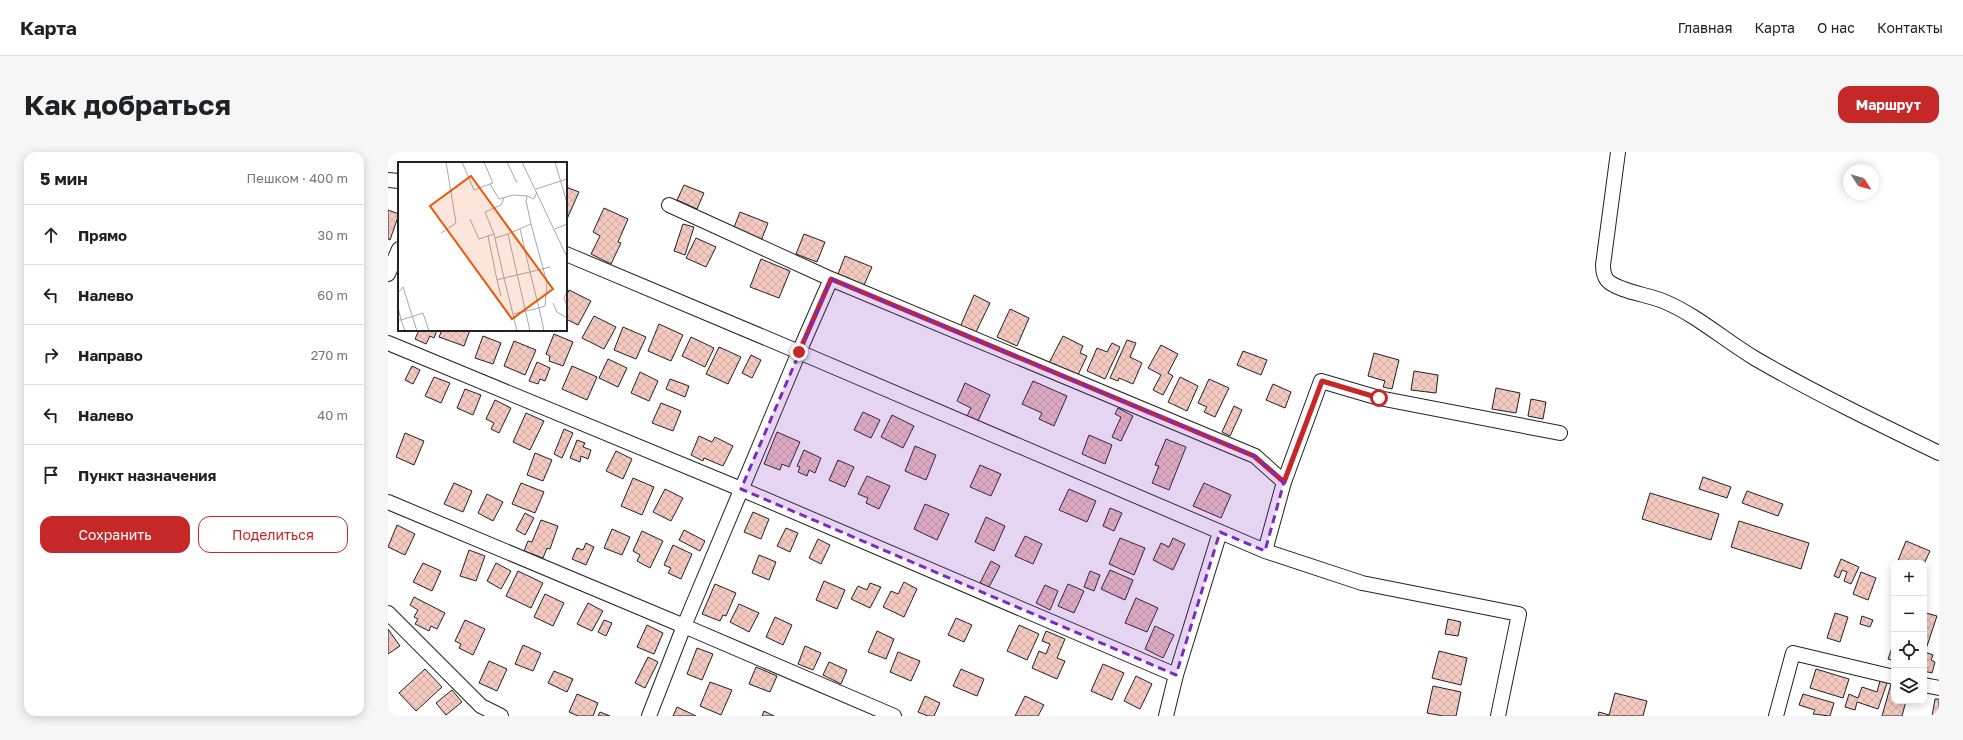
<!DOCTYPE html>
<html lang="ru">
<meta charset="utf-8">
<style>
body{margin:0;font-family:"Golos Text",sans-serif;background:#f6f6f6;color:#202124}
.controls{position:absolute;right:12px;bottom:12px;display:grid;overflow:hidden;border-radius:8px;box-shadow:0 2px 10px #0003}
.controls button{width:36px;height:36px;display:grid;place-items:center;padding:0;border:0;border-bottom:1px solid #e0e0e0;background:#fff;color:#202124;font:20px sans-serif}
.compass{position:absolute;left:1455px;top:12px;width:36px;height:36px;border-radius:50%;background:#fff;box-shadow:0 2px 10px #0003;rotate:126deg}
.stop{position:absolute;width:12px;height:12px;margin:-9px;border:3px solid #c62828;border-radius:50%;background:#fff}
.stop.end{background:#c62828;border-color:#fff;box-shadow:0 1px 4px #0008}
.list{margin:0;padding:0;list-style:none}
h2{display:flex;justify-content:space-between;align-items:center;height:52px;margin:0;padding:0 16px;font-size:17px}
h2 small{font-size:13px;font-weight:400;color:#757577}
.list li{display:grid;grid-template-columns:26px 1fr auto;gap:12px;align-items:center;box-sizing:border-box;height:60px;padding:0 16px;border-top:1px solid #e0e0e0}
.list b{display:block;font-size:15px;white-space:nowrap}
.list em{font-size:13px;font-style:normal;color:#757577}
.actions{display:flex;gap:8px;padding:12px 16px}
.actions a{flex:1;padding:9px 0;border:1px solid #c62828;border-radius:12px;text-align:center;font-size:14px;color:#c62828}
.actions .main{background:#c62828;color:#fff}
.icon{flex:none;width:22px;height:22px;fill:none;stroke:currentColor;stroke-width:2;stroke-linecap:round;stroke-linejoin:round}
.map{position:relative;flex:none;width:1551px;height:564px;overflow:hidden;border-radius:12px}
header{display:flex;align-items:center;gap:24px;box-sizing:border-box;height:56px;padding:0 20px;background:#fff;border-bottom:1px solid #e0e0e0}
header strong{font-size:19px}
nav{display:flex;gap:22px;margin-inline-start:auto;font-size:14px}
.intro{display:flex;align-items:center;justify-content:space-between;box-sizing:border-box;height:96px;padding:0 24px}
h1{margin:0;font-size:28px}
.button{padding:10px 18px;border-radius:12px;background:#c62828;color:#fff;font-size:14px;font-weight:700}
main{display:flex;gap:24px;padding:0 24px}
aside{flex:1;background:#fff;border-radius:12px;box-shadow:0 2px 10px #0003}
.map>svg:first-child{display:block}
</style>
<header>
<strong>Карта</strong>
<nav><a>Главная</a><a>Карта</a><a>О нас</a><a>Контакты</a></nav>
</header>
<div class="intro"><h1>Как добраться</h1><a class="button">Маршрут</a></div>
<main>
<aside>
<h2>5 мин<small>Пешком · 400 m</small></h2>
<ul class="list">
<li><svg class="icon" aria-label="ahead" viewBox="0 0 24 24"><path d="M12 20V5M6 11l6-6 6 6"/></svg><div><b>Прямо</b></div><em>30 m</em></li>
<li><svg class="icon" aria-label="left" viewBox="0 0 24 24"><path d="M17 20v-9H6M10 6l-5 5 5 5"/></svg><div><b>Налево</b></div><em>60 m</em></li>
<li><svg class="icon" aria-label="right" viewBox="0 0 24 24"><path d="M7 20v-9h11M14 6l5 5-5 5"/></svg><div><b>Направо</b></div><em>270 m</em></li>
<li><svg class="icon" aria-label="left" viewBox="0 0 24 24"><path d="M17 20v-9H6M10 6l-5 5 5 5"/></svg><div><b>Налево</b></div><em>40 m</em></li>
<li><svg class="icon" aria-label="arrive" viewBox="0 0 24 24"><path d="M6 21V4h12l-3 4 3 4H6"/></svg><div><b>Пункт назначения</b></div></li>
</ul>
<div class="actions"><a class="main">Сохранить</a><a>Поделиться</a></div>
</aside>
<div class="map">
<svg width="1551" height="564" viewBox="0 0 1551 564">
<defs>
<pattern id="building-cross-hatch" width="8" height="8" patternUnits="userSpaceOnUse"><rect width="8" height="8" fill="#f3c9c0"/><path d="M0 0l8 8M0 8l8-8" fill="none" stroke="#d0aca5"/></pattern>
</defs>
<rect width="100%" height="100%" fill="#fff"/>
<path fill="url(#building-cross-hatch)" stroke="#222" d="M296,33L316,41L309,57L289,48Z
M178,35L191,40L179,67L178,66Z
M216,56L240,67L230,90L233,91L223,112L203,102L212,84L205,80Z
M0,58L11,62L2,88L0,87Z
M352,60L380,71L373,89L345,78Z
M295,72L306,75L297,103L286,99Z
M416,82L437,90L429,110L408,102Z
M308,86L328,95L318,115L298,106Z
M457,104L484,115L476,133L450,122Z
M373,107L402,119L391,146L362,135Z
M181,138L203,149L190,173L178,167V144Z
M586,143L602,151L587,182L572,175Z
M622,157L641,166L629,194L609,185Z
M206,164L228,175L216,197L194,186Z
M271,172L295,183L283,209L260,199Z
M235,175L258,185L248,207L226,198Z
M31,178H49L46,186L42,184L38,192L27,187Z
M54,178H82L76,194L51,185Z
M166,182L185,190L175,214L161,209L162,204L158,202Z
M95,184L113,191L105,212L87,206Z
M675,184L695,194L692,201L699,204L689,225L661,211Z
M303,185L326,196L317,215L294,204Z
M739,188L748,191L742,205L754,211L745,232L731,226L730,229L722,226Z
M126,189L148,198L137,223L116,214Z
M724,191L732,195L717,227L699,219L709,196L719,200Z
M773,193L790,202L780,221L785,224L775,243L765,238L773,223L760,216Z
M331,195L353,205L340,232L318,222Z
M855,199L879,208L873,223L849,213Z
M986,201L1011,208L1004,237L995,235L997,229L980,224Z
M363,203L373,208L364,226L354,221Z
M220,207L239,216L230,235L211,226Z
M149,210L162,216L157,229L152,227L150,232L141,229Z
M24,214L32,218L25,232L17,228Z
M184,214L209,225L199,248L174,237Z
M1026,219L1050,223L1048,241L1023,238Z
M252,220L270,229L261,249L243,241Z
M46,225L62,231L53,251L37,244Z
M792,225L810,234L799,259L780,250Z
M282,227L301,234L297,245L278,237Z
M821,227L841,236L827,265L816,260L819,255L810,251Z
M645,229L679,244L666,274L651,267L654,261L634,252Z
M577,231L602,243L590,269L579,264L583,256L569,249Z
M885,232L903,240L897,256L878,248Z
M1108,236L1132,241L1128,261L1104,257Z
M77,237L93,243L85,263L69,256Z
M1143,247L1158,250L1155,267L1140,264Z
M107,248L123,256L111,281L103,277L106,271L98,267Z
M273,251L293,259L285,279L264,271Z
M846,254L854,258L842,284L834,280Z
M730,256L745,264L733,289L724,285L733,265L727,262Z
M475,260L492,268L483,286L466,278Z
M138,261L156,269L142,298L125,290Z
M504,263L526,274L515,296L493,285Z
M176,277L185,281L174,306L166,302Z
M389,280L412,290L401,315L394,312L392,318L376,312Z
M17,281L36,289L26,313L8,305Z
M701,283L724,293L717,312L694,302Z
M311,284L324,290L327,285L345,294L335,314L316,306L315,309L303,303Z
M778,287L798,295L781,338L764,331L771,314L767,313Z
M189,288L197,291L195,295L203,298L200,307L193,304L192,310L182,306Z
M527,294L548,303L538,328L517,319Z
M416,298L433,306L427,321L421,318L419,324L410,320L412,315L409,314Z
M228,299L244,307L235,327L218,319Z
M147,301L164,308L155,329L139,323Z
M450,308L466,315L457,335L441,328Z
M592,313L613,322L603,344L582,335Z
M479,324L502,334L491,357L478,351L480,346L470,342Z
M1315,325L1343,335L1339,346L1311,337Z
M245,326L266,335L254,363L233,354Z
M66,331L84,339L75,360L56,352Z
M133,331L156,340L147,361L124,352Z
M816,331L843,343L833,366L805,354Z
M277,337L295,346L283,369L265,360Z
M681,337L708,349L699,370L671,358Z
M1359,339L1395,352L1390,364L1354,351Z
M1262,341L1331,362L1323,388L1254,367Z
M99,342L115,350L105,369L90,361Z
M537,352L561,362L549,388L526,377Z
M722,356L734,361L726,379L715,374Z
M365,360L381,367L373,387L356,380Z
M137,361L146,366L137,383L128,378Z
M598,365L617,374L606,399L587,390Z
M153,368L170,374L162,397L159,396L155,406L136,399L140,389L144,390Z
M1351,369L1421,391L1413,417L1343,395Z
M9,373L27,382L17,403L0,395Z
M398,376L410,381L402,400L389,394Z
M224,377L242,385L234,403L216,396Z
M296,378L317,389L312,399L291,388Z
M254,379L275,389L262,416L249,409L252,403L245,399Z
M637,384L654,392L645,412L627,404Z
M732,386L757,396L746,423L721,412Z
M785,386L797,392L785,418L765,408L773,391L781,395Z
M430,387L442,393L433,412L421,406Z
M1518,389L1542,399L1536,412L1509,411Z
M198,391L206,395L198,413L184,407L189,396L195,398Z
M285,393L304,402L293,427L280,421L283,416L276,413Z
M81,398L97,404L88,429L72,424Z
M371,403L388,410L381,428L364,421Z
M1453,407L1471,415L1463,432L1456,429L1459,420L1454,418L1451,426L1446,424Z
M603,409L612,414L601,435L592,431Z
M35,411L53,419L44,439L25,430Z
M108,411L123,419L113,437L99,429Z
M722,418L745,428L737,448L713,437Z
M130,419L155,431L143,456L118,444Z
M702,419L712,423L706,439L696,435Z
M1473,420L1488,426L1480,448L1465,442Z
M436,429L457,438L449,457L428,448Z
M516,430L529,437L516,465L495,455L503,439L510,442Z
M482,431L493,435L482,456L463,447L470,434L479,438Z
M327,432L348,441L338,464L335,463L332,469L314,462Z
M680,432L696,439L686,461L670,454Z
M657,433L670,439L662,458L648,451Z
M157,442L176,451L165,474L146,465Z
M26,445L57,461L49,477L43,474L41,479L27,472L30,467L26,465L30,458L22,453Z
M748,446L770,456L759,480L737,471Z
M200,451L215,459L204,479L189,472Z
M351,452L371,461L361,480L342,470Z
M1447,461L1460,465L1452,490L1439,486Z
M1538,461L1549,464L1537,500L1545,503L1543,508L1547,510L1544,521L1536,519V468Z
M1474,464L1485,468L1482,475L1472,472Z
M387,465L404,473L395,493L378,485Z
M568,466L584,473L576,490L560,483Z
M1060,467L1073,470L1070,484L1057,482Z
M77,468L97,477L85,503L71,496L73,492L67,489Z
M216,468L224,471L218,484L210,480Z
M259,473L275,481L266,502L249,495Z
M631,473L651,482L639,508L619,499Z
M767,474L786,483L775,506L757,497Z
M0,477L12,494L0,502Z
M489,479L506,487L498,507L480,500Z
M658,479L677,487L669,506L677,509L669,527L644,516L651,499L658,502L662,492L654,489Z
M1506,490V509L1500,507Z
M135,493L153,501L145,519L127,512Z
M417,494L433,501L425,518L410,512Z
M309,496L325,502L314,528L299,522Z
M1051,499L1079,506L1073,533L1044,526Z
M510,500L532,509L523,529L502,520Z
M260,505L270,510L257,536L247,531Z
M101,509L119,517L109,539L91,531Z
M441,510L459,518L453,532L435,523Z
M715,512L736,521L724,548L703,539Z
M368,515L389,524L382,540L361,532Z
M37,517L54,535L28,559L11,541Z
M573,517L596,527L589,544L565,534Z
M1428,517L1461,527L1455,546L1422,536Z
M166,519L185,527L179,540L160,531Z
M748,524L764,532L752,557L736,549Z
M1492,529L1499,531L1490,557L1469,550L1467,558L1457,555L1461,542L1470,546L1474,535L1489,540Z
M322,530L344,538L333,563L312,554Z
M1503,532L1506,533V549H1518L1514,564H1494Z
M1045,534L1073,540L1068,564H1055L1039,561Z
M64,538L74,550L58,563L48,551Z
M1227,541L1259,549L1255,564H1210L1211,560L1221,563Z
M189,542L210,551L205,564H190L181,560Z
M1415,542L1446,551L1442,564L1425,562L1427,558L1411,553Z
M537,544L552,551L546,564H540L530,560Z
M637,544L656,553L650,564H627Z
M1547,547H1551V564H1544Z
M289,555L308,564H285Z
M376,559L386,564H374Z
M212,560L222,564H210Z"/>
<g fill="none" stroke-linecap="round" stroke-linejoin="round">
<g stroke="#222" stroke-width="16">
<path id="minor" d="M1230,0L1215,113C1215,118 1216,124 1219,128C1229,139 1261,143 1275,149C1309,163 1336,188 1368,207C1427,241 1489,271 1551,301
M0,28L11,29
M281,53L443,127L411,200L877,399L896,330
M0,122L11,97
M443,127L867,304L896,330L933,229L991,246L1172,281
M0,191L353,337L788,523L778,564
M0,350L296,474L411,200L178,102
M877,399L974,431L1131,462L1110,564
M0,461L93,554L113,564
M788,523L832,380
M1536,533L1551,536
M261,564L296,474L506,564
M1388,564L1405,501L1506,525"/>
</g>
<use href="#minor" stroke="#fff" stroke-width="14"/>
</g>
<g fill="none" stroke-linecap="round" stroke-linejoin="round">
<path stroke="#c62828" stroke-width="5" d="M411,200L443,127L866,304L896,330L934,229L991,246"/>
</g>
<path fill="#7b2cbf" fill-opacity="0.2" stroke="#7b2cbf" stroke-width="3" stroke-dasharray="8 5" stroke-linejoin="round" d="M443,127L867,304L896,330L877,399L832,380L788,523L353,337Z"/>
<g transform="translate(10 10)">
<rect width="169" height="169" fill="#fff"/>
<path fill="none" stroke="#a7a7a7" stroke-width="1" d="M64,0L76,28L92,22M86,0L95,21L92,22L101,37L115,33L129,34M109,0L119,21M124,0L169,95M157,0L169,41M138,27L169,17M72,57L81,77L90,74L99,118M133,62L149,121L147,144L141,146L146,169M122,67L132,110L152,105M157,67L169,62M43,71L58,61L48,0M96,72L87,50L103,43L106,36M90,74L96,72L106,116L99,118L103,134M97,76L110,72M169,130L166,136L169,144M0,131L5,125L19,169M155,141L159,150L169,156M0,145L3,158L25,151L31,169M115,152L106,116L132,110L141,146L115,152L119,169M0,158H3L7,169M132,169L110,72L133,62L128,39L129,34L136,37L139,30"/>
<path fill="#e8590c" fill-opacity="0.15" stroke="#e8590c" stroke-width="2" d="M73,14L155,127L114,157L32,44Z"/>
<rect width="169" height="169" fill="none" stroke="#222" stroke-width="2"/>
</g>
</svg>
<div class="controls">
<button>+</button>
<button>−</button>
<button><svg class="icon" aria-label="locate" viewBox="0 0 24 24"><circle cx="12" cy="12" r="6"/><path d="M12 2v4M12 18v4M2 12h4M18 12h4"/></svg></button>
<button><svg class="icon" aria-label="layers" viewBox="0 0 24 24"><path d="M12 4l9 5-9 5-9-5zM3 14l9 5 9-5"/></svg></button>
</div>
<svg class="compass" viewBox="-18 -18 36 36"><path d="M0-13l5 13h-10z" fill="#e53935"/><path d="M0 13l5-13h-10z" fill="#757577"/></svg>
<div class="stop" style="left:991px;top:246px"></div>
<div class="stop end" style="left:411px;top:200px"></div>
</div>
</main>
